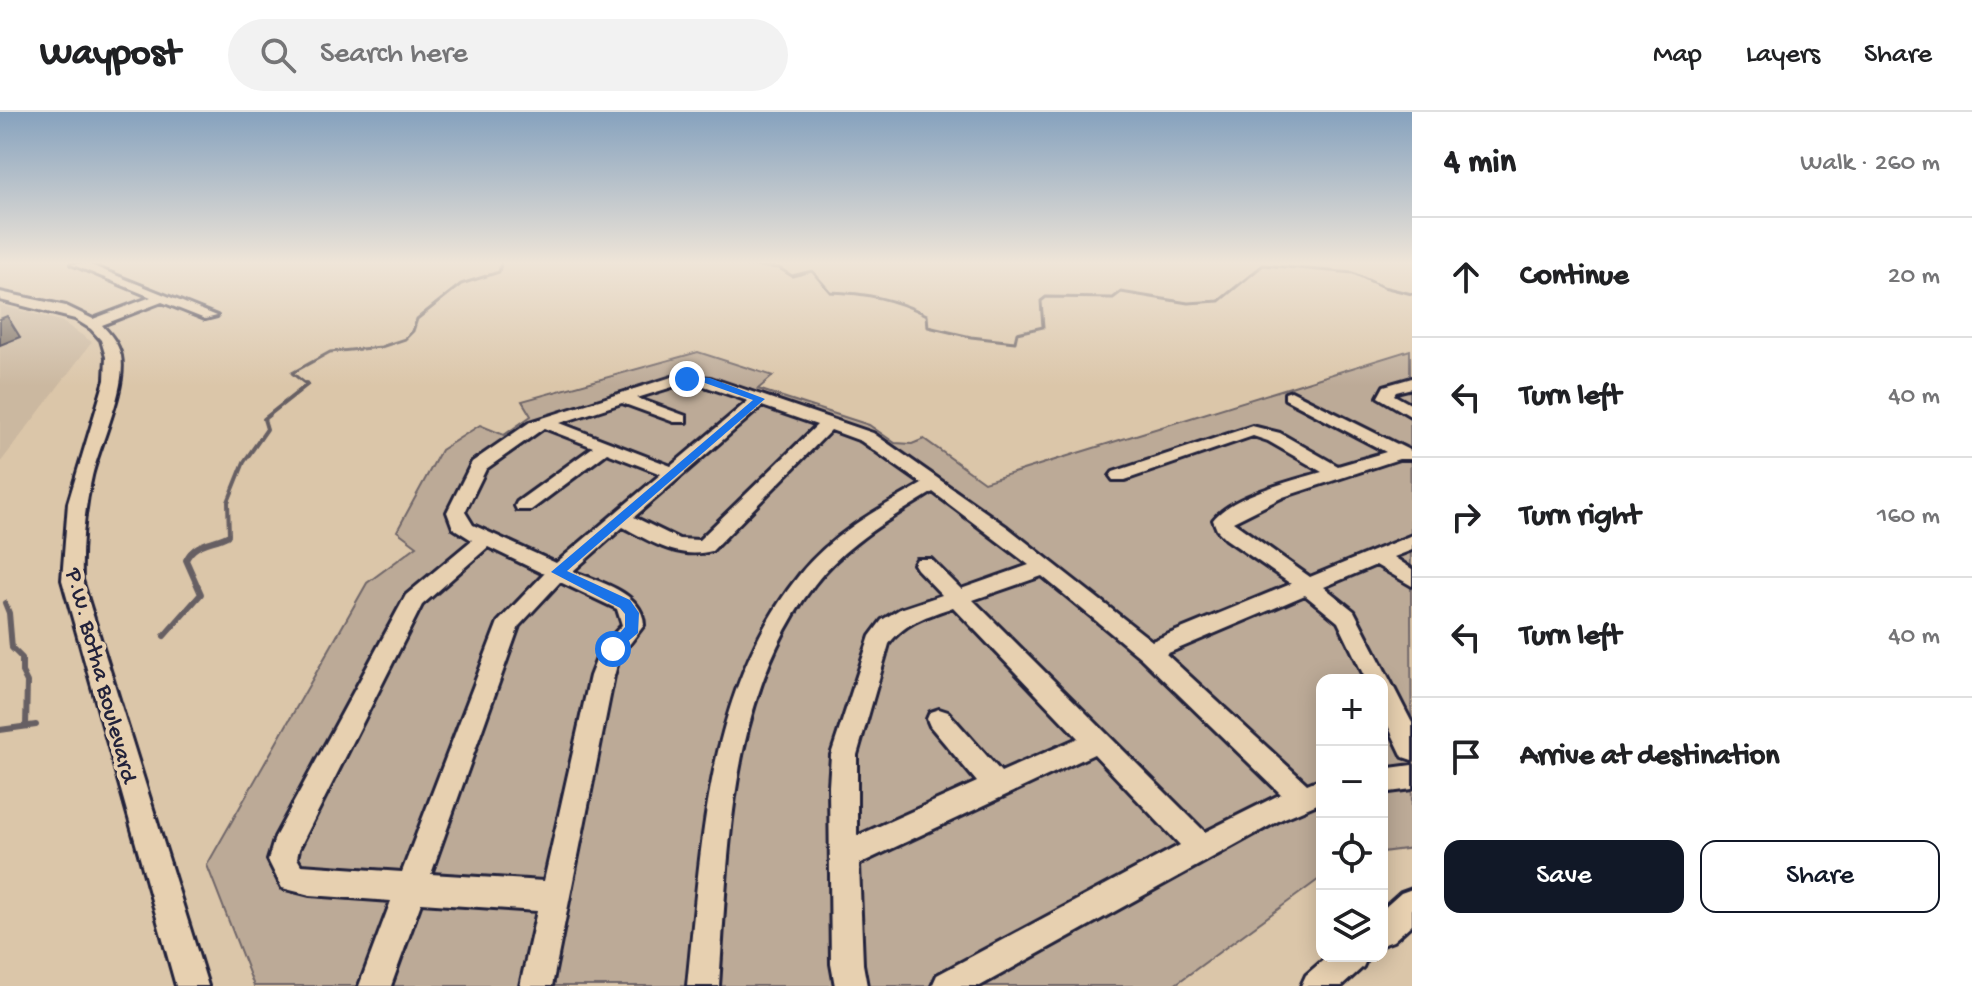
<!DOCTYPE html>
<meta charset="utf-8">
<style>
body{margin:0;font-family:"Gochi Hand",sans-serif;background:#f2f2f2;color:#202124}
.controls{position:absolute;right:24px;bottom:24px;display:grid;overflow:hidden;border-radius:16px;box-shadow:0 4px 20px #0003}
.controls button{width:72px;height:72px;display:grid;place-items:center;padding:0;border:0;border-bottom:2px solid #e0e0e0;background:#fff;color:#202124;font:40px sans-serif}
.stop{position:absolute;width:24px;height:24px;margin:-18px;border:6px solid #1a73e8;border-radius:50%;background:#fff}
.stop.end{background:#1a73e8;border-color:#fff;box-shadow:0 2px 8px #0008}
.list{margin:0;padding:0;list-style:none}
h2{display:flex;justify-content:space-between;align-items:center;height:104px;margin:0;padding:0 32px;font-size:34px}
h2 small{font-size:26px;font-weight:400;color:#757577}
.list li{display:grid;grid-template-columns:52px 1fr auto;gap:24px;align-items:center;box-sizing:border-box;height:120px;padding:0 32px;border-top:2px solid #e0e0e0}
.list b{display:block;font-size:30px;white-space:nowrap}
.list em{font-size:26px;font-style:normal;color:#757577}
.actions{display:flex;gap:16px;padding:24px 32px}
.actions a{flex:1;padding:18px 0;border:2px solid #111827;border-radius:16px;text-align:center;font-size:28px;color:#111827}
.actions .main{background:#111827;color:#fff}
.icon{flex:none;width:44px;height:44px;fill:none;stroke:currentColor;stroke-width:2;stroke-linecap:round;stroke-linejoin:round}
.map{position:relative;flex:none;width:1412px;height:874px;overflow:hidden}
header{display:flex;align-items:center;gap:48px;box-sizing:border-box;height:112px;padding:0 40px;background:#fff;border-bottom:2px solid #e0e0e0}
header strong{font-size:38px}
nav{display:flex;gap:44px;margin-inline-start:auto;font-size:28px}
.search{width:560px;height:72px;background:#f2f2f2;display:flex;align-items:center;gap:20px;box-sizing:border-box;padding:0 28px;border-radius:44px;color:#757577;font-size:30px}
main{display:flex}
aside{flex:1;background:#fff}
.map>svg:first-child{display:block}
</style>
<header>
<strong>Waypost</strong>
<div class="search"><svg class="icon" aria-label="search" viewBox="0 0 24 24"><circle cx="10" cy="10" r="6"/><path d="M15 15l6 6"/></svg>Search here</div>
<nav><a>Map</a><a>Layers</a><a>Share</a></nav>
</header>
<main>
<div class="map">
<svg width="1412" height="874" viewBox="0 0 1412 874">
<rect width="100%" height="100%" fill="#dbc6a9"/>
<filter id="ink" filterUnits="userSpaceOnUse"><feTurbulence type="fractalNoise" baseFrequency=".0125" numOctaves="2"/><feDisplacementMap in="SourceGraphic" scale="16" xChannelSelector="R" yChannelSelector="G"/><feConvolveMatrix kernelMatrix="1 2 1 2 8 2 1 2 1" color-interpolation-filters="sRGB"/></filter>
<g filter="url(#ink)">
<path fill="#cbb8a0" d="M0,193L61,209L92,230L0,351Z"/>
<path fill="#bcaa97" stroke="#6f6669" stroke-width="2" d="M1410,238L1412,736L1382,740V568H1322V765L1173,874H254L207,753L367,471L417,434L397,419L441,338L480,313L504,323L531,304L522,289L698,240L773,264L758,277L869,313L895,331L912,332L924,327L984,370Z"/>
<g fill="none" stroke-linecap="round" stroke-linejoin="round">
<path stroke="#665f64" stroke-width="3" d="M731,152L779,156L792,164L812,159L830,180C865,181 895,187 927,203L928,215L971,225L1015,230L1017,221L1043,215L1041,189L1046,185L1113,186L1121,180L1188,191L1219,189L1263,153L1353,161L1383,175L1412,182
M307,273L292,261L330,240L381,235L405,227L413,219L417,207L461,172L499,160L501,152"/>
<path stroke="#665f64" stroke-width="4" d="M224,426L229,423L228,390L244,350L267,317L264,307L308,272L306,271"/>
<path stroke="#665f64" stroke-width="6" d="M5,491L9,501L12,536L22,546V560L27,570L26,614
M164,524L201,482L186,448C195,430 211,432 227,424
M0,618L36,613"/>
<g stroke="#22223b" stroke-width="6">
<path id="minor" d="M71,152H88L217,204L205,207L162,190L102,213C110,222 118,231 121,244C127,276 100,331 92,364C84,398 81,433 82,468L208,874H176L62,468L68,391L105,268L106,245L101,228L91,217L75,207L0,188V180L66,194L93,207L151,185Z
M678,263L711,266L873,321L1007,415L1152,529L1291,472L1226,427L1217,418L1213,408C1232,383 1292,369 1322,360L1268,329L1253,324L1125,368H1113L1110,364L1113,360L1252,314L1280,321L1338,354L1386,340L1285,287V281L1291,279L1411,339V347H1399L1283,385L1233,410L1310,465L1412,423V438L1394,445L1412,457V474L1376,453L1324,475L1354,499L1394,576L1412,611V648L1403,645L1382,601V568H1366L1338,510L1305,483L1166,542L1307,672L1322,666V690L1282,707L980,874H932L937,863L1180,733L1094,642L859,752L863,852L867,874H835L831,852L829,674L831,643L870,524L882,508L900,497L942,483L917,457L914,452L917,447H931L961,477L1029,453L933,380C891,406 845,432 814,473C728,587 729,738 719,874H687C702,732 706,579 800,462C832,422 878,397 922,372L861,329L831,318L712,439C679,448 651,430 623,415L573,459C598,470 643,480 644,513L619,546L614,564L552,874H520L537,799L421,791L391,874H359L391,789L310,783L282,776L268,748L275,725L406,483L472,428L453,416L447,400L472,350L530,310ZM679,273L704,274L748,289L671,354L560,311L622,291L674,310H686V304L637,286ZM762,294L817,313L699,428L679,427L634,405ZM544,316L593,335L517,390L515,394L517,398H531L607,341L661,362L556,451L473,413L465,400L486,357ZM488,435L544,462L498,510L402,760L301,753L297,746L299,737L422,493ZM1042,464L1141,546L1281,682L1205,720L973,488ZM560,470L617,497L622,513L601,536L590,564L544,769L431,762L519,514ZM953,495L1078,626L1001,660L948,600L939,597L930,600L927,607L930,614L977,670L857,724V643L889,532C905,510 928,504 953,495Z
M1412,266V276L1396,280L1394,283L1412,293V305L1378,285L1384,274Z
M1412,653V677L1382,681V657Z
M1412,777V812L1393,829L1382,833V798L1401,781Z
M1328,844H1368L1363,855L1342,874H1301L1306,863Z"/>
</g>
<use href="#minor" fill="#e7d0b0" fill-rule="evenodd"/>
</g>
<path fill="#756a61" stroke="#22223b" stroke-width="2" d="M7,204L20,225L0,233V207Z"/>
</g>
<linearGradient id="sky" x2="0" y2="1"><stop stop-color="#86a2be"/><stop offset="0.55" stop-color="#efe5d8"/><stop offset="1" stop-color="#efe5d8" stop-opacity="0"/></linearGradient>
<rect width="1412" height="274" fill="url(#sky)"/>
<path fill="#1a73e8" d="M687,264L710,266L765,287L567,459L630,488L639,501L638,521L613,542L606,537L625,515V502L620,496L551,460L753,288L705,271L684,269Z"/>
<g text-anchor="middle" stroke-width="8" stroke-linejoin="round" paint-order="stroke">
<g font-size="24" fill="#22223b" stroke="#e7d0b0">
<text transform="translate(103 563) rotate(75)" y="8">P.W. Botha Boulevard</text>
</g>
</g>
</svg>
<div class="controls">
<button>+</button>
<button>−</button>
<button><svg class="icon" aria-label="locate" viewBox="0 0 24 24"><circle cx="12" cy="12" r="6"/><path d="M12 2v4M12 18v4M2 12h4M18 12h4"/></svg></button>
<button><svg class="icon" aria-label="layers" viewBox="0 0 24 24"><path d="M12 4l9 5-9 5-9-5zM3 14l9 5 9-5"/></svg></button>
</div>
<div class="stop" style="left:613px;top:537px"></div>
<div class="stop end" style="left:687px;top:267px"></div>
</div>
<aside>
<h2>4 min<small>Walk · 260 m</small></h2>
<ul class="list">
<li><svg class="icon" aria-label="ahead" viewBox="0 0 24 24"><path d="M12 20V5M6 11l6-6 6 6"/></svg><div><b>Continue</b></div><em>20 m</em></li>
<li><svg class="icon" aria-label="left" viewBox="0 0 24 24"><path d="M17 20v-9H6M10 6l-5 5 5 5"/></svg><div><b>Turn left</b></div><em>40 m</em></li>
<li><svg class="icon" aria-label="right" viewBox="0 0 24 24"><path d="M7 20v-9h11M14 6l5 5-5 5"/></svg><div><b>Turn right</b></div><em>160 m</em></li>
<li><svg class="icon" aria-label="left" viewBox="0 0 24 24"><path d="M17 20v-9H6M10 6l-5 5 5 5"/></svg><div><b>Turn left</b></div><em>40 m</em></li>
<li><svg class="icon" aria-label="arrive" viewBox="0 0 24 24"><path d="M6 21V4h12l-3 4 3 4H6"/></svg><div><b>Arrive at destination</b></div></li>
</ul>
<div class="actions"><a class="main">Save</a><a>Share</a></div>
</aside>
</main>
